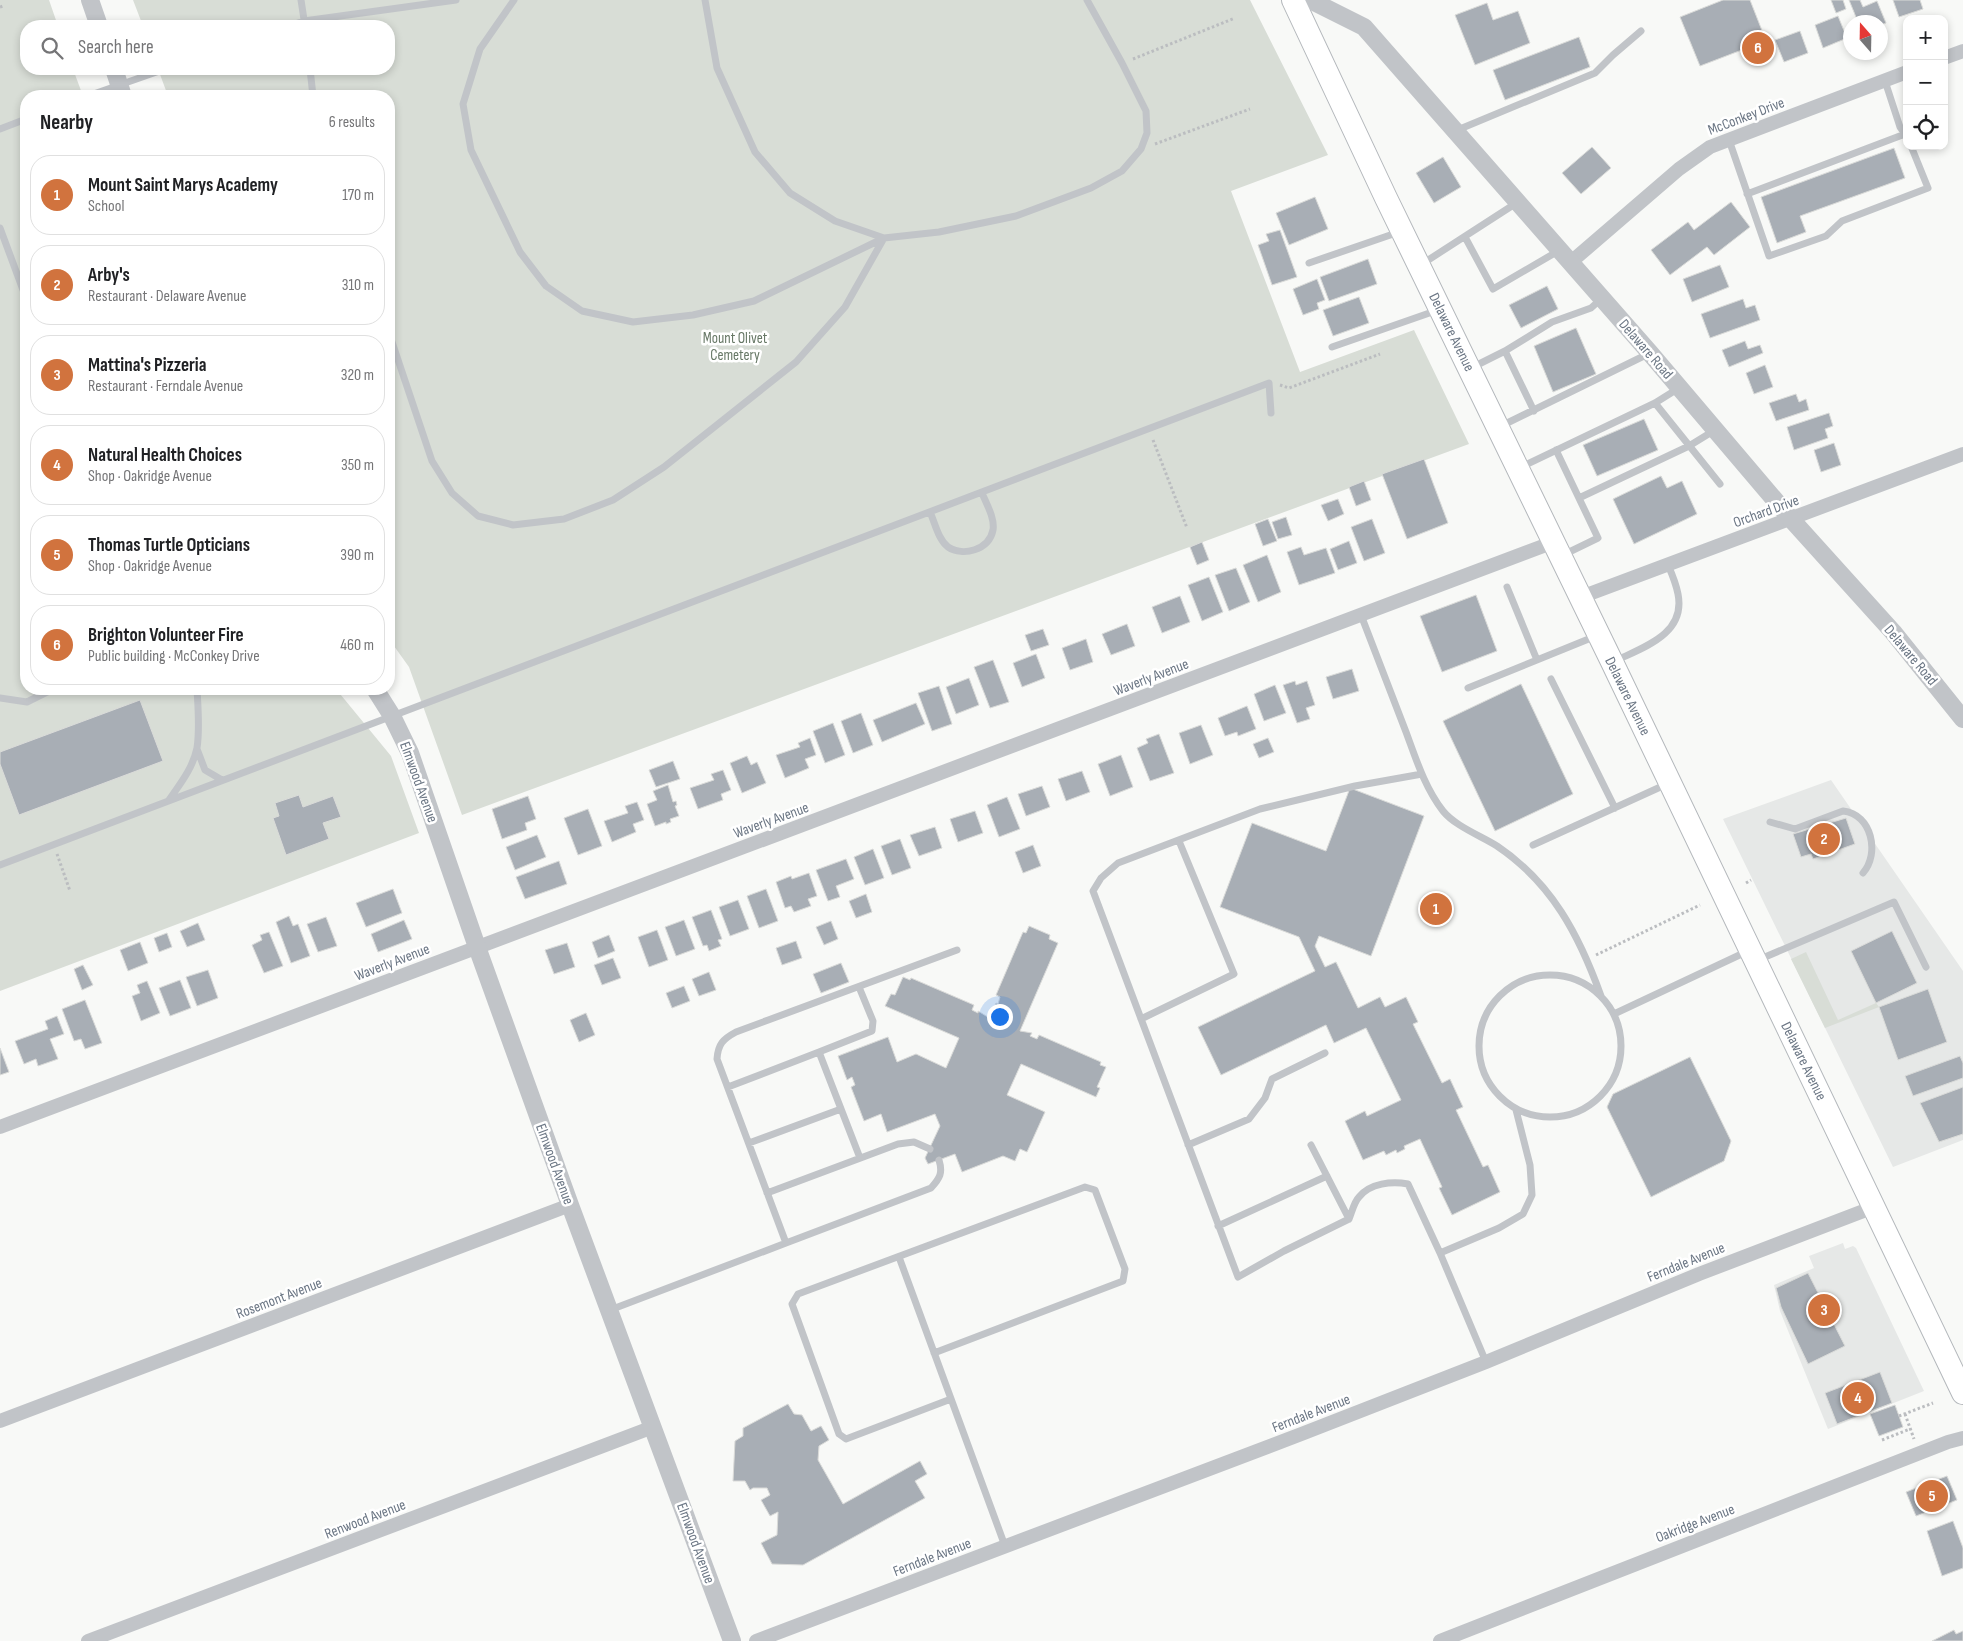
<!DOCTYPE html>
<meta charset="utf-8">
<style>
body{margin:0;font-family:"Sofia Sans Condensed",sans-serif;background:#f2f2f2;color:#202124}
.controls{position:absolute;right:15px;top:15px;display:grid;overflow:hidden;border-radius:10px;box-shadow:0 2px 8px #0003}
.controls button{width:45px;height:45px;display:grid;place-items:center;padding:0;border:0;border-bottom:1px solid #e0e0e0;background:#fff;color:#202124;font:25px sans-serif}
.compass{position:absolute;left:1843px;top:15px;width:45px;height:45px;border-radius:50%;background:#fff;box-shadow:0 2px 8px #0003;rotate:340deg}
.you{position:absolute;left:999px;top:1016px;width:18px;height:18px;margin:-12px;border:4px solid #fff;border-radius:50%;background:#1a73e8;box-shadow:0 0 0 8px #1a73e833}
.badge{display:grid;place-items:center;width:32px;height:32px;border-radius:50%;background:#d1733e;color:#fff;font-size:16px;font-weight:700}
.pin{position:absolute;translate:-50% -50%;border:2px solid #fff;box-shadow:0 1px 5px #0006}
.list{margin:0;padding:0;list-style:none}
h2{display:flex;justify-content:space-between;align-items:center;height:65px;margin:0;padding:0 20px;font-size:21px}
h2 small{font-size:16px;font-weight:400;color:#757577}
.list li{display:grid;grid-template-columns:32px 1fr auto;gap:15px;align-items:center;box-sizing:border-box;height:80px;margin:0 10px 10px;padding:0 10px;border:1px solid #e0e0e0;border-radius:20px}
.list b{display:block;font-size:19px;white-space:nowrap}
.list p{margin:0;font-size:16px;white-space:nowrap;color:#757577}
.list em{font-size:16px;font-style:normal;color:#757577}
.icon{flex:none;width:28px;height:28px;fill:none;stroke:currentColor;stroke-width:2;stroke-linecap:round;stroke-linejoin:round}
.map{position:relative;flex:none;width:1963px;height:1641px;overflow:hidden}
.search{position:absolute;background:#fff;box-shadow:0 2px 8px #0003;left:20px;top:20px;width:375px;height:55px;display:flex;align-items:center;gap:12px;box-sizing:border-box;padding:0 18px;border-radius:20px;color:#757577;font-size:19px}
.panel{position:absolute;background:#fff;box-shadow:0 2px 8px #0003;left:20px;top:90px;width:375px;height:605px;border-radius:20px}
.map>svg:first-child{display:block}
</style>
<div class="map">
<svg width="1963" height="1641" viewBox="0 0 1963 1641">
<rect width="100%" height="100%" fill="#f8f9f7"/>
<path fill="#e6e8e7" d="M1831,780L1963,971V1140L1893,1167L1723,819Z
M1843,1243L1845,1249L1853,1246L1856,1248L1924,1391L1828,1429L1780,1311L1774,1285L1814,1268L1809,1256Z"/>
<path fill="#d8ddd6" d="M0,0H49L58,26H26V69H73L83,96H26V689H336L391,756L419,833L0,991Z
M133,0H1250L1328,155L1231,191L1300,372L1414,330L1469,444L462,815L409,667L389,639V96H168L158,69H389V26H143Z
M1806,952L1838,1020L1876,1003L1879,1007L1825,1028L1791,959Z"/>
<path fill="#a8aeb5" stroke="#dadbd9" d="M1723,0H1750L1772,56L1753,63L1747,48L1700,66L1680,17Z
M1831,0H1843L1846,9L1836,13Z
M1849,0H1860L1863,7L1877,1L1886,23L1880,25V22H1858Z
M1893,0H1920L1923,9L1899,17Z
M1487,3L1493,20L1518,11L1530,43L1475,65L1455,15Z
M1838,16L1847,38L1823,48L1815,25Z
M1800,31L1808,53L1784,62L1775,40Z
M1579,37L1590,67L1505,100L1493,70Z
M1592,147L1611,168L1581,194L1562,173Z
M1894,148L1905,178L1800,216L1806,232L1777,243L1761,197Z
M1443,157L1461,187L1434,203L1416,173Z
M1315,197L1328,229L1289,245L1276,213Z
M1731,202L1750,227L1714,255L1707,247L1670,275L1651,250L1688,222L1694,230Z
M1280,230L1297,277L1272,285L1258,245L1269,241L1266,234Z
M1368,259L1377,284L1329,301L1320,277Z
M1720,265L1729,287L1692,302L1683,279Z
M1317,279L1325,300L1317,303L1319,309L1303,315L1293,289Z
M1547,286L1558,309L1521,328L1509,305Z
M1359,297L1369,323L1333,336L1323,310Z
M1743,299L1746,308L1755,305L1760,320L1710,338L1701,314Z
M1576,328L1596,374L1553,392L1534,346Z
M1745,341L1748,349L1760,345L1763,353L1729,367L1722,350Z
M1765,365L1773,387L1754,394L1746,373Z
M1796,394L1799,402L1806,399L1809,410L1776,421L1769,403Z
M1829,413L1833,426L1825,429L1828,438L1794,450L1787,427Z
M1644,419L1658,450L1597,476L1583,445Z
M1834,443L1841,465L1821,472L1814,450Z
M1424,459L1448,523L1407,539L1382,474Z
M1661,476L1667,488L1682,481L1697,514L1634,544L1613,499Z
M1364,481L1371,500L1356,506L1349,487Z
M1338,499L1344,514L1328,521L1321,505Z
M1286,517L1292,535L1278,539L1272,522Z
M1268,519L1277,541L1263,546L1255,524Z
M1372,519L1385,553L1364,561L1351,527Z
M1349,541L1357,563L1338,570L1330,549Z
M1202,542L1209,560L1197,565L1190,547Z
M1301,547L1304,555L1326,548L1335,573L1299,585L1287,552Z
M1267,555L1281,592L1258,602L1243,565Z
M1236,568L1250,602L1229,611L1215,575Z
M1209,577L1223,612L1202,621L1188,585Z
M1476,595L1497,651L1442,672L1420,616Z
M1180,596L1190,622L1162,633L1152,607Z
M1127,624L1135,646L1111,655L1102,634Z
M1043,629L1049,645L1031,651L1025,635Z
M1086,639L1093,662L1070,670L1062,648Z
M1036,654L1045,678L1022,687L1013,663Z
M993,660L1009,702L990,708L974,667Z
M1352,669L1359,691L1333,699L1326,677Z
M969,678L979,705L956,714L946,687Z
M1295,681L1296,685L1307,681L1315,705L1306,708L1310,719L1297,723L1283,685Z
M1521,684L1573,794L1495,831L1443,721Z
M1275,685L1286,713L1264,721L1254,694Z
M939,686L952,724L932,731L918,693Z
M140,700L163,761L19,815L0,764V752Z
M916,703L925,724L882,742L873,720Z
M1247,706L1256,729L1238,736L1237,732L1225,736L1218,718Z
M861,713L873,745L853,753L841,721Z
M833,723L845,755L825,763L813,731Z
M1201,725L1213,755L1190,764L1179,733Z
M1159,734L1174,773L1150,781L1137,748L1148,743L1146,739Z
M810,738L816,755L805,759L809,768L785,778L776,755L800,747L798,743Z
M1268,738L1274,752L1259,758L1253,744Z
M1121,755L1133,787L1110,796L1098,764Z
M747,756L751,765L757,762L766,783L742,793L730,763Z
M673,761L680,779L656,787L649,770Z
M723,770L731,790L721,794L723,800L698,809L690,788L714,780L711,774Z
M1082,771L1090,792L1066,801L1058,779Z
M668,785L673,802L676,801L677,805L675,806L679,816L670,819L671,822L666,824V822L655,826L647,804L657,800L653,791Z
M1042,786L1050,807L1026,816L1018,794Z
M1350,788L1424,816L1371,956L1319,936L1315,946L1325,967L1336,962L1358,1008L1380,997L1385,1007L1406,997L1418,1022L1413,1024L1442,1083L1450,1079L1463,1107L1456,1110L1483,1167L1488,1165L1500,1192L1452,1215L1439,1188L1442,1187L1420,1139L1404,1146L1405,1149L1397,1153L1396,1150L1386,1155L1384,1151L1363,1160L1345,1121L1365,1111L1367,1116L1401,1100L1366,1028L1334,1043L1326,1025L1221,1075L1198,1027L1315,971L1299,937L1220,907L1252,823L1326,851Z
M299,795L303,807L333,796L341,817L323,823L329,839L286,855L273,818L279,816L275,803Z
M528,796L536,819L525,823L527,830L502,839L492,809Z
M1007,797L1020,829L999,837L987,805Z
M637,802L644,820L633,824L636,832L612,842L604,821L628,813L625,806Z
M588,809L602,846L578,855L564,818Z
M975,811L983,833L958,842L950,819Z
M1846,818L1855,844L1813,859L1811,854L1801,857L1793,834Z
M935,827L942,848L919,856L910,835Z
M537,835L546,857L515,870L506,847Z
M900,839L911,868L892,875L881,846Z
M1033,845L1041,866L1023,873L1015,852Z
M873,849L884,878L865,885L854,857Z
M846,859L854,879L836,886L840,897L828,901L816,870Z
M559,861L567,884L525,899L516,877Z
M809,873L817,896L808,899L811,906L794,912L791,906L785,908L776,882L791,876L792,879Z
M393,889L402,913L366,927L356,903Z
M766,889L778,921L759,928L747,896Z
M866,894L872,912L856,918L849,901Z
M738,900L749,929L730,936L719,907Z
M711,910L722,939L718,940L721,946L709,951L707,945L703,946L692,917Z
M289,916L293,926L298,924L310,956L291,963L276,922Z
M326,917L337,946L318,952L307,924Z
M404,920L412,939L378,952L371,934Z
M684,920L695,949L676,956L665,927Z
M831,921L838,939L824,945L816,927Z
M198,923L205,940L187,947L180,931Z
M1029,926L1050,935L1049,939L1058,943L1020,1031L1032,1033L1030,1036L1037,1039L1039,1035L1101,1062L1100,1065L1106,1067L1097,1087L1100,1088L1096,1097L1021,1064L1007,1095L1045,1112L1027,1152L1020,1149L1015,1161L1003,1156L962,1172L955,1154L928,1164L925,1158L940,1126L935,1114L887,1132L881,1114L864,1121L851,1087L855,1085L852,1077L847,1080L838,1056L888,1037L897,1062L916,1054L946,1068L959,1038L885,1006L891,994L895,995L903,977L910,980L911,978L974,1005L972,1010L978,1013V1011L991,1019L996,1009L994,1008L996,1003L998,1004L1000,997L996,995L1023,932L1026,933Z
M657,930L668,960L649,967L638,937Z
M1892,931L1917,983L1876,1003L1851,951Z
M269,932L283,966L264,973L252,945L262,940L260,935Z
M167,933L172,947L159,952L154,938Z
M609,935L615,951L598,958L592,942Z
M796,941L802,958L782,965L776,948Z
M140,942L148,963L128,971L120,950Z
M567,943L575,967L554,974L545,950Z
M613,958L621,978L602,985L594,965Z
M841,963L849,982L821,993L813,974Z
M83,965L93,985L82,990L74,969Z
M208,970L218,998L197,1006L186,977Z
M709,972L716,990L699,996L692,979Z
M180,980L191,1008L170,1016L159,988Z
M147,981L160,1013L141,1021L132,996L140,993L137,985Z
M684,986L690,1001L672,1008L666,993Z
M1928,989L1947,1042L1898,1060L1879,1007Z
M85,1000L102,1043L85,1049L81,1039L74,1041L62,1009Z
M586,1013L595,1035L579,1042L570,1020Z
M57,1016L64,1034L50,1039L58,1059L38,1066L36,1059L24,1064L15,1041L48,1029L45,1021Z
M0,1048L9,1072L0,1075Z
M1960,1056L1963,1063V1078L1913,1096L1905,1076Z
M1690,1057L1731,1141L1724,1161L1651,1197L1607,1107L1613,1094Z
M1963,1087V1134L1939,1142L1920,1103Z
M1808,1273L1845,1346L1808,1364L1781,1307L1776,1288Z
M1880,1372L1892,1403L1837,1424L1825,1393Z
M788,1404L794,1414L802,1415L811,1431L821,1426L829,1440L819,1446L818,1460L843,1504L920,1461L927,1474L915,1481L925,1498L803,1565L772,1564L761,1543L777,1535L778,1512L770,1516L761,1500L770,1495L767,1488H753L750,1490L745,1481H733L735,1441L743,1436V1428Z
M1895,1405L1903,1427L1879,1436L1870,1414Z
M1947,1476L1957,1500L1916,1516L1906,1492Z
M1953,1521L1963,1548V1568L1942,1576L1927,1531Z
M1954,1630L1956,1634L1963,1631V1641H1932Z"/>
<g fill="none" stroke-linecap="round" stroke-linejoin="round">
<g stroke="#b4b8bc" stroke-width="24">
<path id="primary" d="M1293,0L1386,198L1612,662L1963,1393"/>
</g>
<path stroke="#bbbdc0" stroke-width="3" stroke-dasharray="2.5 2.5" stroke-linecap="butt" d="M0,7L3,6
M1133,59L1235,18
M1155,144L1250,109
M1280,385L1289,388L1380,354
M1153,440L1187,528
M57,854L70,891
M1746,883L1751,880
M1596,955L1700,905
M1905,1414L1914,1439
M1899,1416L1933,1403
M1882,1440L1910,1429"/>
<path stroke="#c1c4c8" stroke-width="7" d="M301,0L305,26
M705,0L717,68L755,152L790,193L835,221L884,238L939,232L1016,216L1091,188L1122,171L1141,149L1147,133L1146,111L1122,63L1087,0
M289,26L304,21L456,0
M310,69L313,96
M1885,81L1900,127L1907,137
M88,96L165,69
M0,129L26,119
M1455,131L1595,73L1613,55L1641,31
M1729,140L1769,256L1826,236L1842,221L1928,188L1911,146
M1747,194L1905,134
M0,228L26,298
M1465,237L1493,289L1560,250
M1309,263L1399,232
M1422,264L1518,202
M389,333L432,461L452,493L478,516L513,525L564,519L613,500L664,467L796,362L845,307L884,238L754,301L693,315L633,322L582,311L546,286L520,252L471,150L463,104L480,49L514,0
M1332,347L1438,310
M1505,351L1552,322L1591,308L1601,299
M1471,368L1505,351L1534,411
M1655,403L1720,484
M1501,426L1650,353
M1556,450L1598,538L1563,555
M1521,467L1655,403L1679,388
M1579,498L1689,446L1715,430
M930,512C935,523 938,539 948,547C963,557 989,550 993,530C995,518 986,503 982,493
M1507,587L1537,660
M1361,615C1376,654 1391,693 1406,732C1416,759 1425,788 1443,811C1455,826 1481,836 1497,846C1552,883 1579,935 1601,996
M1615,661C1644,647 1686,634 1678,594C1676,584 1672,574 1668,565
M1551,679L1615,808
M1468,688L1596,636
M0,698L27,702L53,689
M197,749L205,770L222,780
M169,800C180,784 193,768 197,748C200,729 198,708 197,689
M1770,822L1795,829L1843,811C1872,814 1880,854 1863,873
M1533,845L1667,784
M0,865L1269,383L1271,413
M1758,960L1894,902L1926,967
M1479 1046a71 71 0 1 1 142 0a71 71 0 1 1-142 0Z
M1614,1014L1748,951
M1141,1019L1234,974L1179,841
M819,1052L872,1031L873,1021L859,987
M728,1087L819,1052L860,1158
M749,1143L841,1109
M1188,1145L1249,1119L1265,1098L1272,1079L1325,1053
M1311,1145L1349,1219L1284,1251L1238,1277L1093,891L1101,878L1118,863L1260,809L1355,786L1422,774
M767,1193L898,1144L914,1142L930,1149
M1349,1219C1352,1212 1354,1202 1359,1197C1370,1183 1392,1181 1408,1184L1440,1253L1486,1362
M1218,1226L1327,1176
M786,1243L931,1188C940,1178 943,1173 939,1160
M1440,1253L1499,1228L1523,1214L1532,1195L1530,1165L1516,1110
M899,1257L1005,1546
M610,1310L786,1243L717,1059C718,1044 723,1039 736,1032L957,950
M934,1353L1123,1281L1125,1269L1095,1190L1085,1187L798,1294L792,1304L839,1434L846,1439L951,1399"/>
<path stroke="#c1c4c8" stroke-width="14" d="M1944,58L1963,51
M1571,262L1679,169L1710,147L1907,72
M1581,597L1963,454
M0,1127L1554,542
M0,1421L570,1205
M88,1641L653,1427
M756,1641L1304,1433L1486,1362L1699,1274L1874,1207
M1440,1641L1948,1442L1963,1438"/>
<path stroke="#c1c4c8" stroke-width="18" d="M90,0L99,26
M1310,0L1364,27L1650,353L1791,519L1893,632L1963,719
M114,69L123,96
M375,689L392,716L410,753L477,947L570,1205L732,1641"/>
<use href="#primary" stroke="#fff" stroke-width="22"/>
</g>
<g text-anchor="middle" stroke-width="5" stroke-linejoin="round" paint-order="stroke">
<g font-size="15" fill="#6b7684" stroke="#fff">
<text transform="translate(1746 116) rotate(-21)" y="5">McConkey Drive</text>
<text transform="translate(1452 332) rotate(64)" y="5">Delaware Avenue</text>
<text transform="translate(1646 349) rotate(49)" y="5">Delaware Road</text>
<text transform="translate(1766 511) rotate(-20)" y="5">Orchard Drive</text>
<text transform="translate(1911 655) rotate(50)" y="5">Delaware Road</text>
<text transform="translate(1151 677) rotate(-21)" y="5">Waverly Avenue</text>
<text transform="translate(1628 696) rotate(64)" y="5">Delaware Avenue</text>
<text transform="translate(419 782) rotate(70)" y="5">Elmwood Avenue</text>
<text transform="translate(771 820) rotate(-20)" y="5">Waverly Avenue</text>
<text transform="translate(392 962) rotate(-21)" y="5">Waverly Avenue</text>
<text transform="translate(1804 1061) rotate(64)" y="5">Delaware Avenue</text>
<text transform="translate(555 1164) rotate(70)" y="5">Elmwood Avenue</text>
<text transform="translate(1686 1262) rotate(-22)" y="5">Ferndale Avenue</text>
<text transform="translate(279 1298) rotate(-21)" y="5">Rosemont Avenue</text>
<text transform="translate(1311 1413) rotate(-21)" y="5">Ferndale Avenue</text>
<text transform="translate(365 1519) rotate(-21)" y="5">Renwood Avenue</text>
<text transform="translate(1695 1523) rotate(-21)" y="5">Oakridge Avenue</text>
<text transform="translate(696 1543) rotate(70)" y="5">Elmwood Avenue</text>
<text transform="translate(932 1557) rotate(-21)" y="5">Ferndale Avenue</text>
</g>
<g font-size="15" fill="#667765" stroke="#fff">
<text x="735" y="343">Mount Olivet<tspan x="735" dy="17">Cemetery</tspan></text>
</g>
</g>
</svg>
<div class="controls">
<button>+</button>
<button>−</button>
<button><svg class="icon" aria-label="locate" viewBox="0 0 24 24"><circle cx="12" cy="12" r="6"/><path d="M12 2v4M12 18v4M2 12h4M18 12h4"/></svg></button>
</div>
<svg class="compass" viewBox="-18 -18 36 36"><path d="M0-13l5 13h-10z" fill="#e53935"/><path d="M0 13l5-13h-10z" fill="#757577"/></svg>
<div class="you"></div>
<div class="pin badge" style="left:1436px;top:909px">1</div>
<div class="pin badge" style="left:1824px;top:839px">2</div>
<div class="pin badge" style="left:1824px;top:1310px">3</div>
<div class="pin badge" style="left:1858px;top:1398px">4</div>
<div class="pin badge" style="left:1932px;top:1496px">5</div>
<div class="pin badge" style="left:1758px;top:48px">6</div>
<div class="search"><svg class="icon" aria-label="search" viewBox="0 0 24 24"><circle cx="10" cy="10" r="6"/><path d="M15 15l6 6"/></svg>Search here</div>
<section class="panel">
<h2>Nearby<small>6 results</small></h2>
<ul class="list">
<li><span class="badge">1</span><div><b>Mount Saint Marys Academy</b><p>School</p></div><em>170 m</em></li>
<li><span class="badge">2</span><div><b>Arby's</b><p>Restaurant · Delaware Avenue</p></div><em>310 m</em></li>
<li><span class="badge">3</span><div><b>Mattina's Pizzeria</b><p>Restaurant · Ferndale Avenue</p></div><em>320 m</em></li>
<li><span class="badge">4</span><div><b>Natural Health Choices</b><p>Shop · Oakridge Avenue</p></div><em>350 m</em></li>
<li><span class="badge">5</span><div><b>Thomas Turtle Opticians</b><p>Shop · Oakridge Avenue</p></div><em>390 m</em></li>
<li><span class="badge">6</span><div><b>Brighton Volunteer Fire</b><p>Public building · McConkey Drive</p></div><em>460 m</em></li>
</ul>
</section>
</div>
